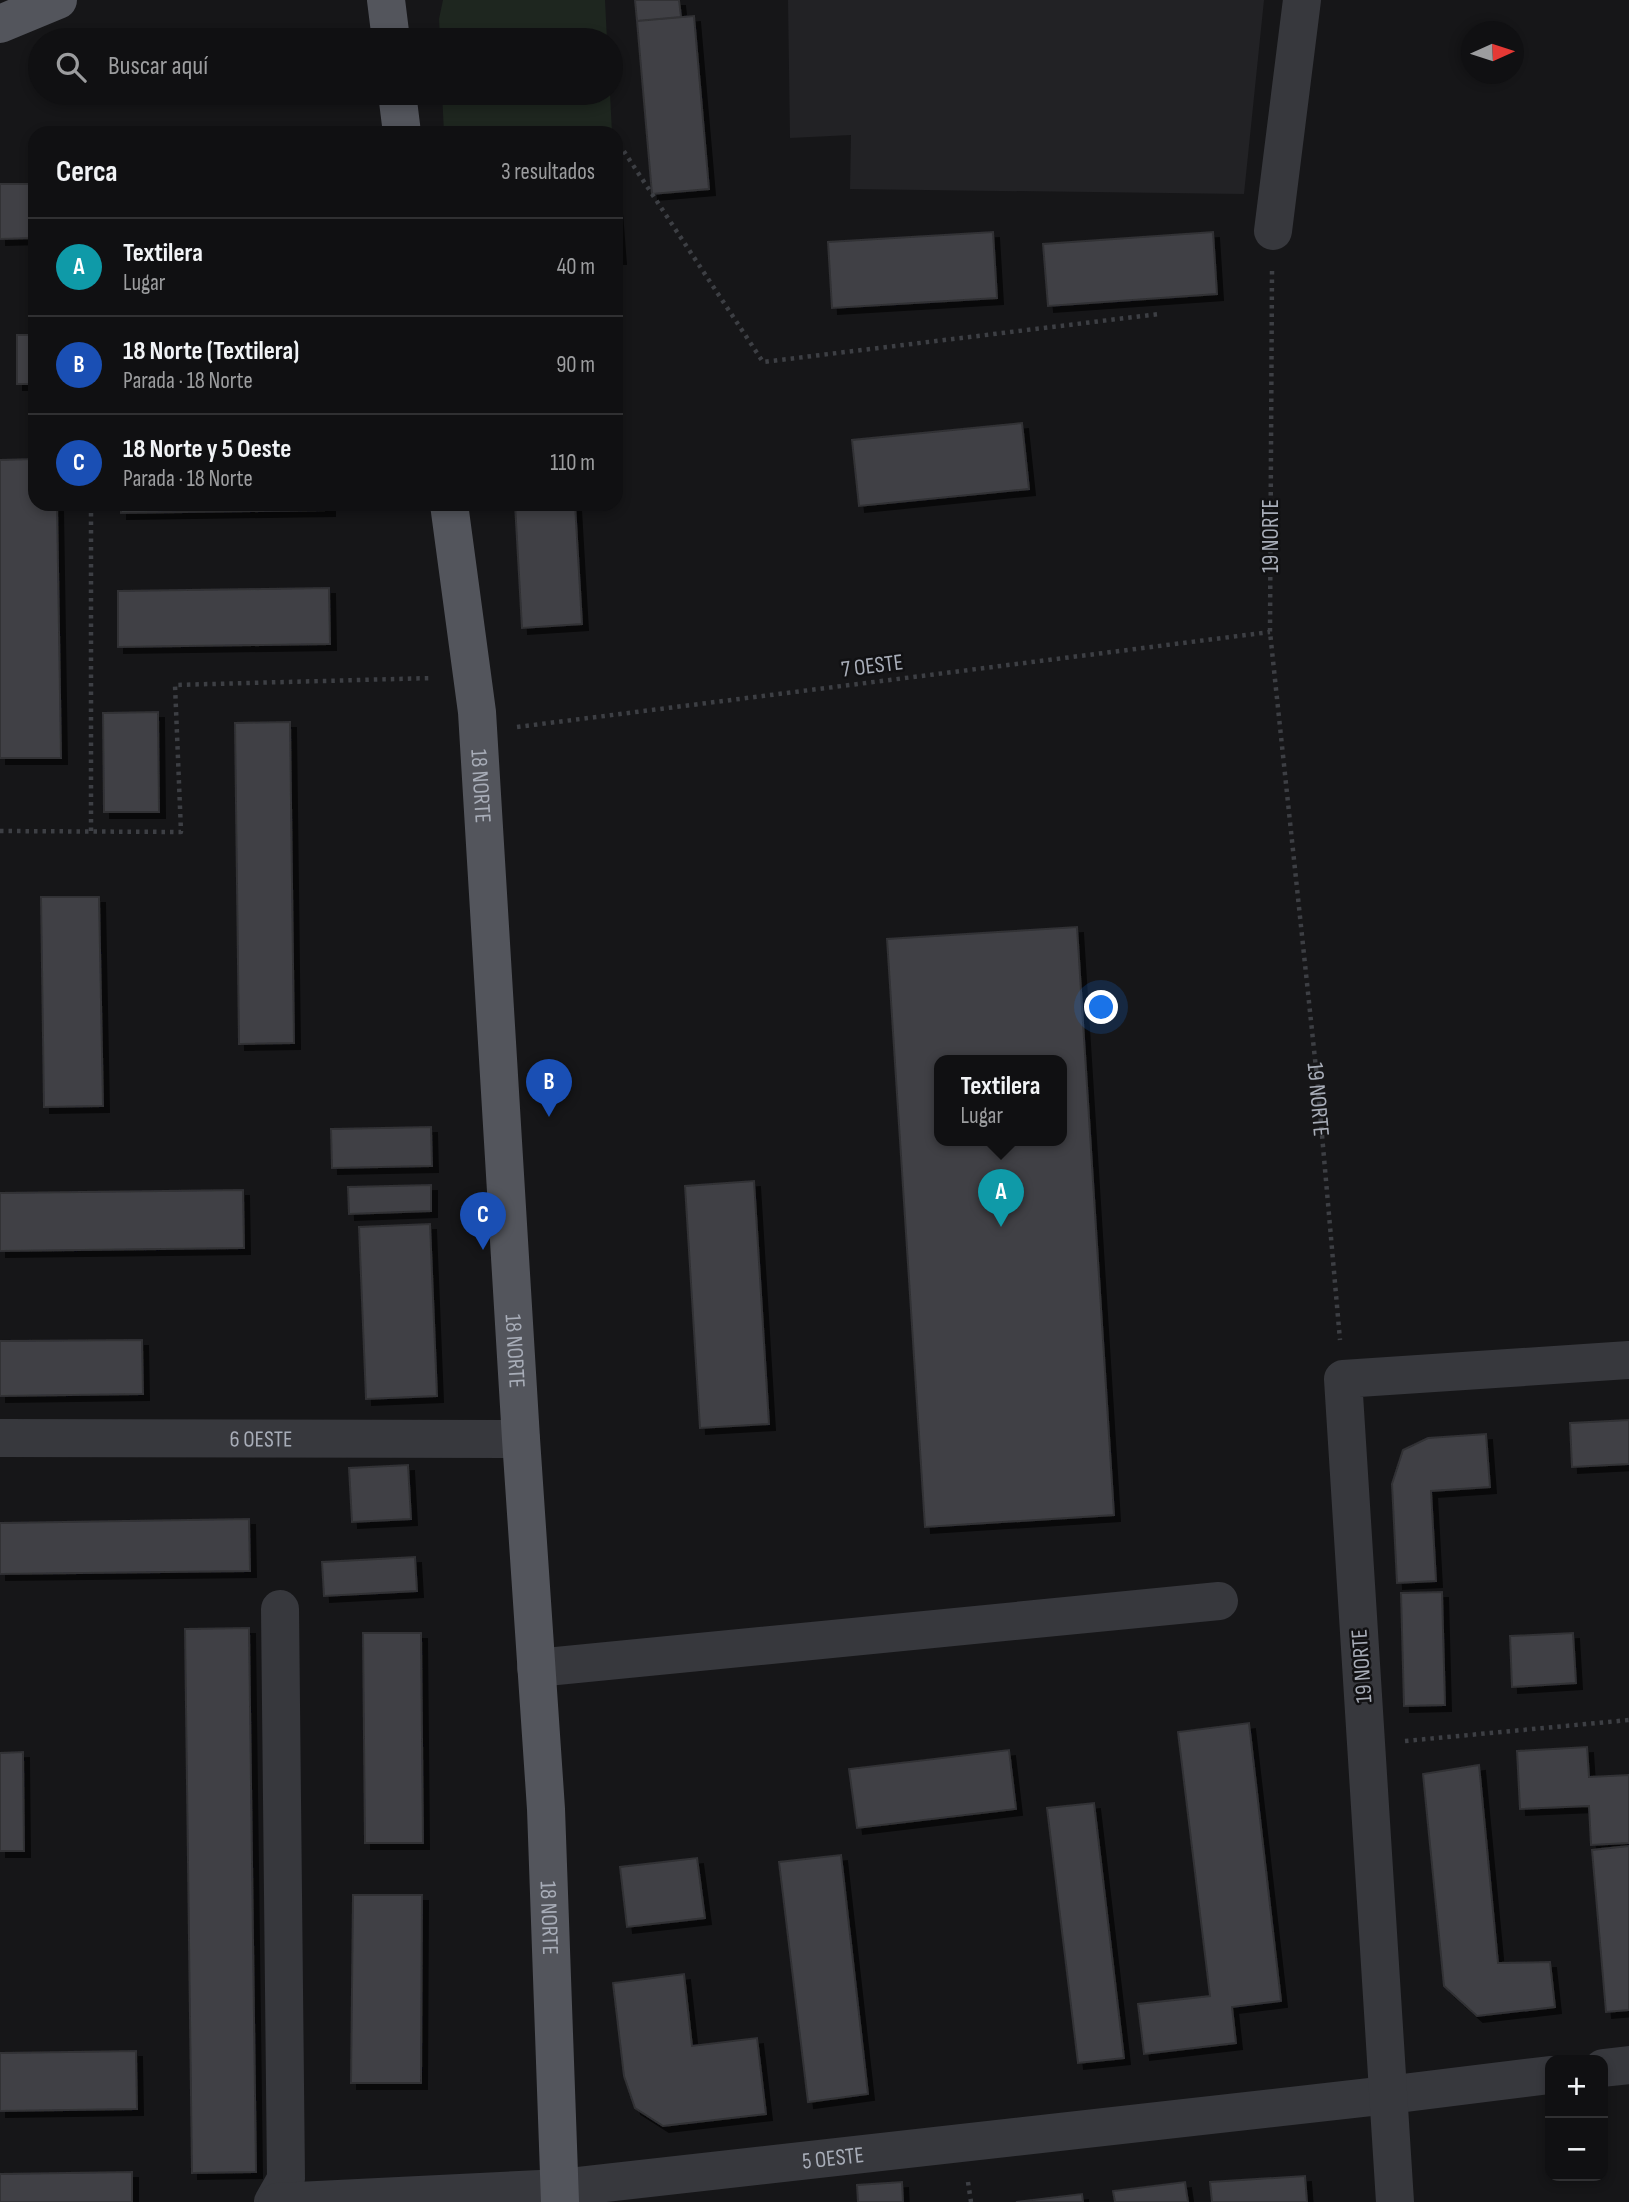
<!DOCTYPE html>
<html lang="es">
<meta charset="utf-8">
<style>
body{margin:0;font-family:"Sofia Sans Condensed",sans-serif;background:#19191b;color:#f1f3f6}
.controls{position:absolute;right:21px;bottom:21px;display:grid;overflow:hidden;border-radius:14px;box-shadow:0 4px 10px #0003}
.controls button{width:63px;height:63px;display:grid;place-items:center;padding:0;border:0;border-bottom:2px solid #303032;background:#101012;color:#f1f3f6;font:35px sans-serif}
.compass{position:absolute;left:1461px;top:21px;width:63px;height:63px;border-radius:50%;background:#101012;box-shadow:0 4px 10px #0003;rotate:87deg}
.you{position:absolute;left:1102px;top:1008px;width:24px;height:24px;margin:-18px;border:5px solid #fff;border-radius:50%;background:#1a73e8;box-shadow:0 0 0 10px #1a73e833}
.badge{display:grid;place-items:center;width:46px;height:46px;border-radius:50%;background:#f2b134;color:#fff;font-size:23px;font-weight:700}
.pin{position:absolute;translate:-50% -58px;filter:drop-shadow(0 2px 4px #0008)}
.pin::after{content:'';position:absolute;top:37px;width:24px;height:21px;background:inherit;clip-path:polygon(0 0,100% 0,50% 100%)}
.popup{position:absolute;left:934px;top:1055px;width:133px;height:91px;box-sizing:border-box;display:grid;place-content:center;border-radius:14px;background:#101012;filter:drop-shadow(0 2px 5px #0005);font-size:23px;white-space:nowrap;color:#9c9d9f}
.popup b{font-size:26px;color:#f1f3f6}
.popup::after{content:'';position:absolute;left:50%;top:100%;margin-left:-14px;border:14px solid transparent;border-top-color:#101012}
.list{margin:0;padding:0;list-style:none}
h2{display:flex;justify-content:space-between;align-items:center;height:91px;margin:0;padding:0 28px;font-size:30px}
h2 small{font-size:23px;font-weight:400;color:#9c9d9f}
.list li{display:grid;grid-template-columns:46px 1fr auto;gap:21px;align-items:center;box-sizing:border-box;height:98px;padding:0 28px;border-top:2px solid #303032}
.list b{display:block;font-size:26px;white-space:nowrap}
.list p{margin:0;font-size:23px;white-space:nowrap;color:#9c9d9f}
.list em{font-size:23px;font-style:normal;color:#9c9d9f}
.icon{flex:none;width:38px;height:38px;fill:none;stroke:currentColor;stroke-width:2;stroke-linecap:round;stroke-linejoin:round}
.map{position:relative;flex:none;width:1629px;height:2202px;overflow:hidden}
.search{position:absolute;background:#101012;box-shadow:0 4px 10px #0003;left:28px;top:28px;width:595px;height:77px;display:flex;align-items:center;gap:18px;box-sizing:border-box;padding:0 24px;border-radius:38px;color:#9c9d9f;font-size:26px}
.panel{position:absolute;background:#101012;box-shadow:0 4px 10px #0003;left:28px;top:126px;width:595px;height:385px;border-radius:21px}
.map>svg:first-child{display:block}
</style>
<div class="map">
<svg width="1629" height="2202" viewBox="0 0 1629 2202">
<defs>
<filter id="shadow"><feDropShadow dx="6" dy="6" stdDeviation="0" flood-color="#0009"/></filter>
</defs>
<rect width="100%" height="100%" fill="#161618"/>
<path fill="#222225" d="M788,0H1264L1244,194L850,189L851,135L790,138Z"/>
<path fill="#1e261f" d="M443,0H605L607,40H440L439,19Z
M442,93H610L612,133H444Z"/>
<path fill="#404145" stroke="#303034" stroke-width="2" fill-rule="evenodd" filter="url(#shadow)" d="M635,0H679L681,17L637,21Z
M694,16L709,189L652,194L637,21Z
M0,184H35V238L0,239Z
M616,207L620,258H616Z
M993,232L997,298L832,308L828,242Z
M1213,232L1217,294L1048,306L1043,244Z
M17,335H35V384H17Z
M1022,423L1029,489L859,506L852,440Z
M35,459V504H57L61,758H0V460Z
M121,504H329V510L121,513Z
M515,504H575L582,624L522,628Z
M329,588L330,644L118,647V591Z
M158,712L159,812H104L103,713Z
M290,722L294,1043L239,1044L235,723Z
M41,897H99L103,1106L44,1107Z
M1077,927L1114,1515L925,1527L887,939ZM940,1061H1062V1141H940Z
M431,1127L432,1166L332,1168L331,1129Z
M754,1181L769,1424L700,1428L685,1186Z
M431,1185V1211L349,1214L348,1187Z
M243,1190L244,1248L0,1251V1193Z
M430,1224L437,1396L366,1399L359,1227Z
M142,1340L143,1394L0,1396V1341Z
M1629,1420V1464L1572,1467L1570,1423Z
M1486,1434L1490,1487L1431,1491L1436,1581L1397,1583L1392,1484L1403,1450L1428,1438Z
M408,1465L411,1519L352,1522L349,1468Z
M249,1519L250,1571L0,1574V1523Z
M415,1557L417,1591L324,1596L322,1562Z
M1442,1592L1445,1705L1404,1706L1401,1593Z
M249,1628L256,2172L192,2173L185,1629Z
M363,1633H421L423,1843H365Z
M1573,1633L1576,1683L1512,1687L1510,1636Z
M1249,1723L1281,2001L1232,2007L1236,2043L1144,2054L1138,2004L1210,1996L1178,1732Z
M1587,1747L1589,1777L1629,1775V1843L1591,1845L1589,1806L1520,1809L1517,1751Z
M1009,1750L1016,1809L857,1828L849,1769Z
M23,1752L24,1851H0V1753Z
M1479,1765L1498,1963L1550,1962L1555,2007L1477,2016L1444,1986L1423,1774Z
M1094,1803L1124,2058L1078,2063L1047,1808Z
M1629,1846V2010L1606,2012L1592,1850Z
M841,1855L868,2094L808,2102L779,1862Z
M697,1858L705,1918L627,1927L620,1867Z
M353,1895H422L421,2083H351Z
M684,1974L692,2046L757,2038L766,2114L663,2126L635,2108L624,2076L613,1983Z
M136,2051L137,2109L0,2111V2053Z
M132,2172V2202H0V2174Z
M1305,2176L1307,2202H1212L1210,2182Z
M902,2182L903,2202H858L857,2185Z
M1185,2182L1188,2202H1115L1113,2191Z
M1082,2194L1083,2202H1016Z"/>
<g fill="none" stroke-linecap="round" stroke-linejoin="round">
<g stroke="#3d3f44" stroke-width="4.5" stroke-dasharray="3.5 5" stroke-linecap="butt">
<path d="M616,151L623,150L763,362L1159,314"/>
<path id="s1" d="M1272,271L1270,632L1317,1078L1340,1340"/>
<path d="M517,727L1270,632"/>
<path d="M0,831L181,832L175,685L433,678"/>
<path d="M91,831V504"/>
<path d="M1405,1741L1629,1720"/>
<path d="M968,2182L971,2202"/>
</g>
<g stroke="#37383d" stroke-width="38">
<path d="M1273,231L1302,0"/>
<path id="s2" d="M0,1438L521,1439"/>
<path d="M536,1668L1219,1601"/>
<path d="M1603,2068L1629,2065"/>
<path d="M273,2202L286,2179L280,1609"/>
<path id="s3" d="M277,2202L561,2188L1388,2095L1550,2075"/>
<path d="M1395,2202L1343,1379L1629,1360"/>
</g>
<g stroke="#53555c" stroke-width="38">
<path d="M386,0L391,40"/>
<path d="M0,24L58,0"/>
<path d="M397,93L402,133"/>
<path id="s4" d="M449,504L477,712L521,1439L546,1809L560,2202"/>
</g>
</g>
<g text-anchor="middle" stroke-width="5" stroke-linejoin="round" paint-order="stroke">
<g font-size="23" fill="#a8adb8" stroke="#111113">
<text transform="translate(1270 536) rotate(-90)" y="8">19 NORTE</text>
<text transform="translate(872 665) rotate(-7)" y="8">7 OESTE</text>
<text dy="8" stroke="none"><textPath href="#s4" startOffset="284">18 NORTE</textPath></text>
<text dy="8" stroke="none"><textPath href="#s1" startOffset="831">19 NORTE</textPath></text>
<text dy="8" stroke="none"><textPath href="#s4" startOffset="850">18 NORTE</textPath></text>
<text dy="8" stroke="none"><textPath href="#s2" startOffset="261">6 OESTE</textPath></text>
<text transform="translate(1361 1666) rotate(-94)" y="8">19 NORTE</text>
<text dy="8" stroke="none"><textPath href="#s4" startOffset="1418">18 NORTE</textPath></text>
<text dy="8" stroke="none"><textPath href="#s3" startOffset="558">5 OESTE</textPath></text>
</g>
</g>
</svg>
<div class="controls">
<button>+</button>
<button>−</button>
</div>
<svg class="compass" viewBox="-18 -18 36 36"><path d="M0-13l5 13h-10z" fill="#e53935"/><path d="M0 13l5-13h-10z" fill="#9c9d9f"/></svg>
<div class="you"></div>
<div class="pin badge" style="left:1001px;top:1227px;background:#0f9aa8">A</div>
<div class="popup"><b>Textilera</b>Lugar</div>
<div class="pin badge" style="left:549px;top:1117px;background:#1a4fb4">B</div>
<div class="pin badge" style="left:483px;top:1250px;background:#1a4fb4">C</div>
<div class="search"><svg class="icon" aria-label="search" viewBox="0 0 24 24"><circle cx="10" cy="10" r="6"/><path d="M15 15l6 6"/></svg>Buscar aquí</div>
<section class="panel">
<h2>Cerca<small>3 resultados</small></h2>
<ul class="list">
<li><span class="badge" style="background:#0f9aa8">A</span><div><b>Textilera</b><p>Lugar</p></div><em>40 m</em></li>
<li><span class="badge" style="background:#1a4fb4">B</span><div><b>18 Norte (Textilera)</b><p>Parada · 18 Norte</p></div><em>90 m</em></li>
<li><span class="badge" style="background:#1a4fb4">C</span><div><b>18 Norte y 5 Oeste</b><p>Parada · 18 Norte</p></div><em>110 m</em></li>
</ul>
</section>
</div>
